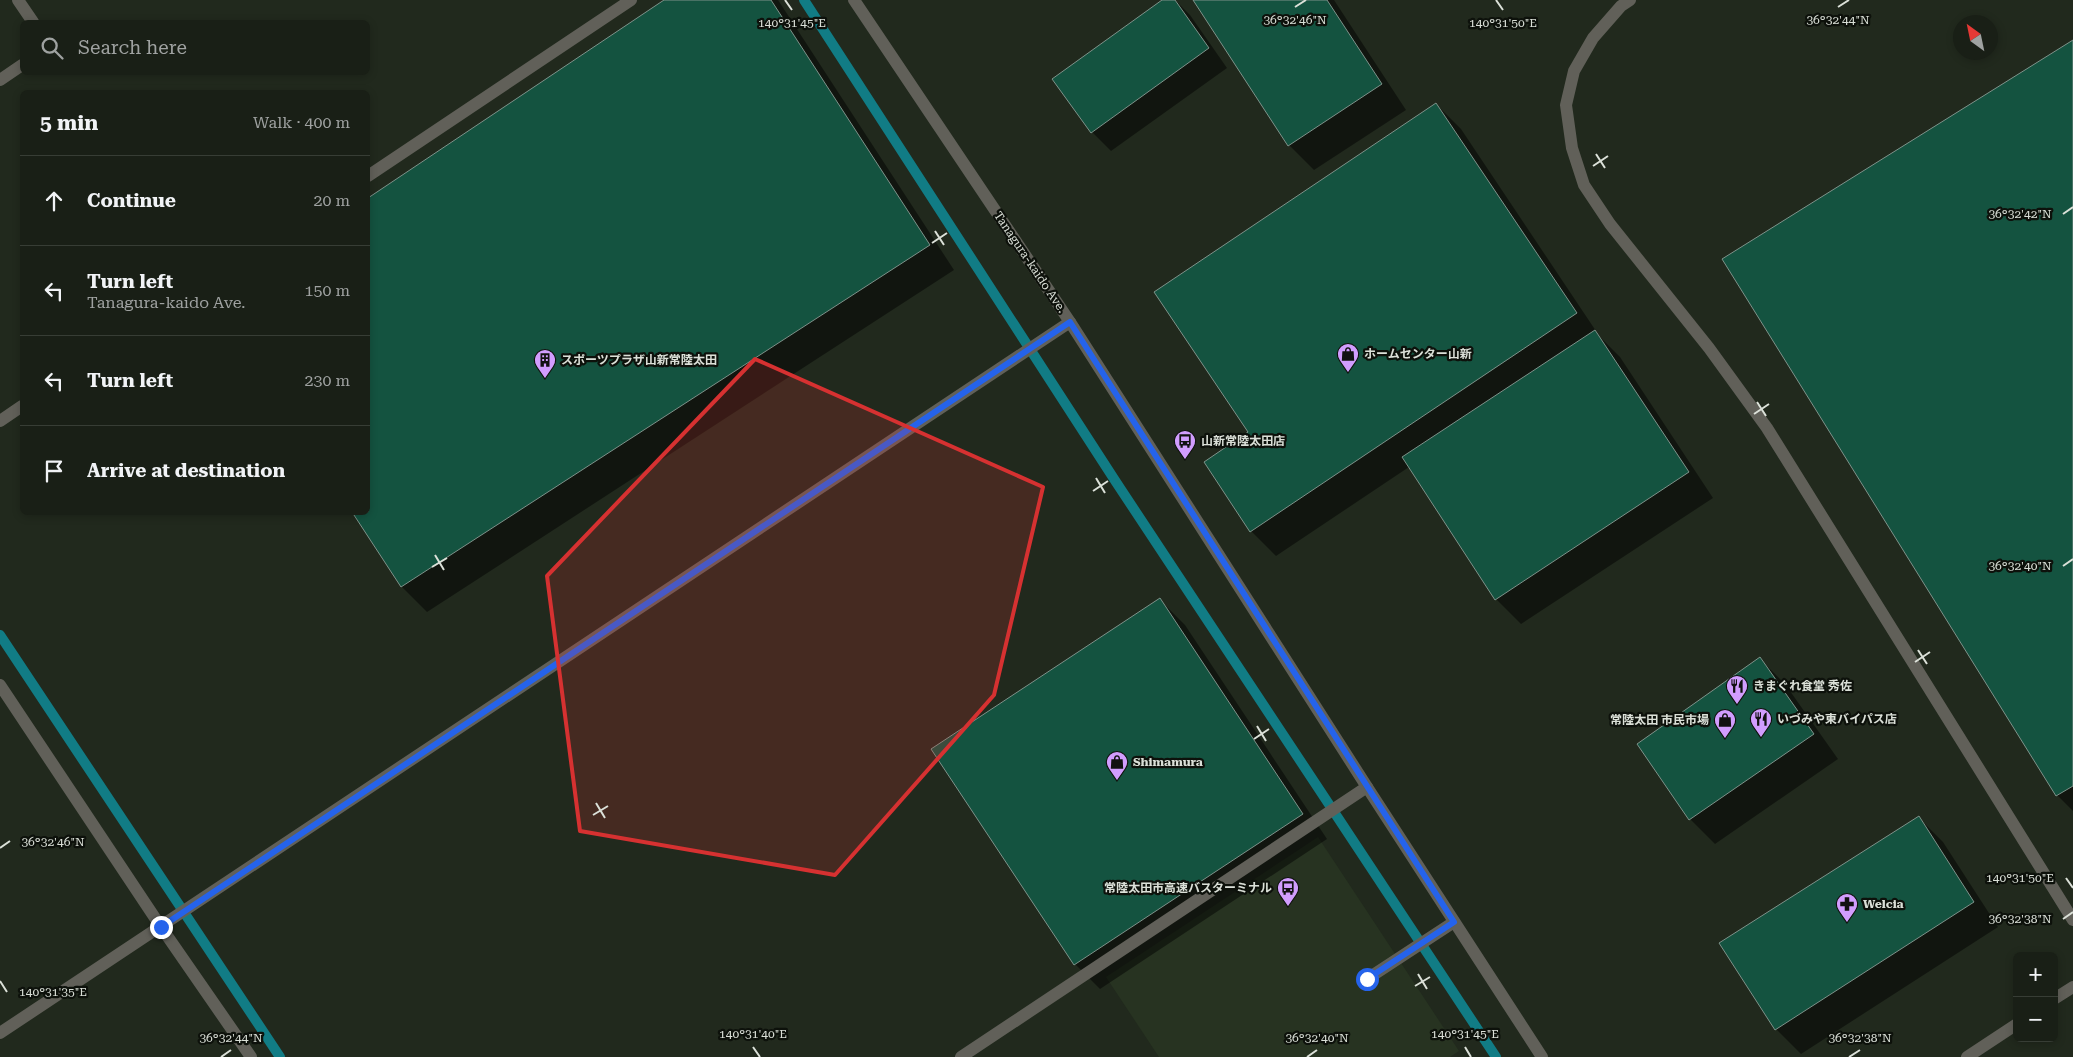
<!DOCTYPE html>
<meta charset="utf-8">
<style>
body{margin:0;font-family:"Roboto Serif","Noto Sans JP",serif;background:#22271f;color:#f1f3f6}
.controls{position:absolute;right:15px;bottom:15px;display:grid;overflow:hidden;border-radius:8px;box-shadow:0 2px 8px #0003}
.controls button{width:45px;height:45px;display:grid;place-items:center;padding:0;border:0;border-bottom:1px solid #373d35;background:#191f16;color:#f1f3f6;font:25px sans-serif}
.compass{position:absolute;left:1953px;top:15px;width:45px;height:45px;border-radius:50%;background:#191f16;box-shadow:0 2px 8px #0003;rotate:327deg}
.stop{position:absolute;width:15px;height:15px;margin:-11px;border:4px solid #2563eb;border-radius:50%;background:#fff}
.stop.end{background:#2563eb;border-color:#fff;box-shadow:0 1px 5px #0008}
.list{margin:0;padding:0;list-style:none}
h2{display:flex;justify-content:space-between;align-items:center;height:65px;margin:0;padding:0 20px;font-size:21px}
h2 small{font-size:16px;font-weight:400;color:#9fa2a1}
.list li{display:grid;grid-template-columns:32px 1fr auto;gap:15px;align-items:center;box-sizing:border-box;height:90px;padding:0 20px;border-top:1px solid #373d35}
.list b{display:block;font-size:19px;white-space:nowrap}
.list p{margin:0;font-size:16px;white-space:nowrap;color:#9fa2a1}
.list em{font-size:16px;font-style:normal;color:#9fa2a1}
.icon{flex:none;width:28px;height:28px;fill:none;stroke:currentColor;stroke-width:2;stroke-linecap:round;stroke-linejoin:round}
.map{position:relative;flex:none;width:2073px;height:1057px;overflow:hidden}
.search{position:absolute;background:#191f16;box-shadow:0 2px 8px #0003;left:20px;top:20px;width:350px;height:55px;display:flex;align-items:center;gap:12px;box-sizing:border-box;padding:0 18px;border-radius:8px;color:#9fa2a1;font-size:19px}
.panel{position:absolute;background:#191f16;box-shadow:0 2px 8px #0003;left:20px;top:90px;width:350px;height:425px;border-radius:8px}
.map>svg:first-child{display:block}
</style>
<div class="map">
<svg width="2073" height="1057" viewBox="0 0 2073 1057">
<rect width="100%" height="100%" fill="#21291d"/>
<path fill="#273321" d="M1318,837L1459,1051L1450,1057H1159L1106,977Z"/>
<path fill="#0007" d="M666,0H778L954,270L427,612L402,587L353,512H368V200Z
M1164,0H1175L1190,15L1227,68L1111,151L1092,132Z
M1195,0H1334L1406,110L1314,170L1289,145Z
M2073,42V811L2057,795L1724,259Z
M1436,104L1461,129L1600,337L1620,357L1713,498L1521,624L1496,599L1409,467L1276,556L1251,531L1250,433Z
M1160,600L1185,625L1327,839L1100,989L1075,964L933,749Z
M1760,659L1785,684L1838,759L1715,844L1690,819Z
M1918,817L1943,842L1998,927L1801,1054L1776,1029Z"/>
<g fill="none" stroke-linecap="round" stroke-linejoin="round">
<path stroke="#117c85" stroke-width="10" d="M804,0L1116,482L1496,1057
M0,635L280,1057"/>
</g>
<path fill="#145340" stroke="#7e928a" d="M664,0H771L930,245L401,587L352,512H368V198Z
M1162,0H1175L1209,48L1091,133L1052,79Z
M1193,0H1327L1382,84L1288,146Z
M2073,40V786L2056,796L1722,259Z
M1436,103L1577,313L1250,532L1204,462L1248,432L1154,292Z
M1595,330L1689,472L1495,600L1402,457Z
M1160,598L1303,814L1074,965L931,749Z
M1760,657L1814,734L1689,820L1637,744Z
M1919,816L1974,902L1775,1030L1719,943Z"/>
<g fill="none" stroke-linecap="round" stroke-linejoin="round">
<path stroke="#616059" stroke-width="12" d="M1367,979L1454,922"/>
<path stroke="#616059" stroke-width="12" d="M18,0L33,22
M0,80L22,65
M0,685L161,927L251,1057
M0,1033L1070,322
M961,1057L1367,787"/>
<path stroke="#616059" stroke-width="12" d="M854,0L1070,322L1367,787L1542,1057
M1630,0L1621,6L1593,38L1574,71L1566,105L1572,148L1584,185L1610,224L1709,348L1767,428L2073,920
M368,176L631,0
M0,421L22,406
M2054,999L2073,987
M1967,1057L2017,1024"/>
</g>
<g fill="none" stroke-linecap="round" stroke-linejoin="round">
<path stroke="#2563eb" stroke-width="6" d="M161,927L1070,322L1454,922L1367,979"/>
</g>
<path fill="#d63131" fill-opacity="0.2" stroke="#d63131" stroke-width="4" stroke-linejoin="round" d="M755,359L1043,487L994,695L835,875L580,831L547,576Z"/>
<path fill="none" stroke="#dbe0d8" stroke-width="2" d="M785,0L792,10M1496,0L1503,10M1295,7L1306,0M1838,7L1849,0M1596,154L1605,168M1593,166L1608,156M2063,214L2073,207M935,231L944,245M932,243L947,233M1757,402L1766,416M1754,414L1769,404M1096,478L1105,493M1093,491L1108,481M435,555L444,570M2063,566L2073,559M432,567L447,558M1918,650L1927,664M1915,662L1930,652M1257,726L1266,741M1254,739L1269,729M596,803L605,818M593,815L608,806M0,848L10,841M2066,878L2073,888M2063,919L2073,912M1418,974L1427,989M0,981L7,992M1415,986L1430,977M753,1047L760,1057M1465,1047L1471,1057M221,1057L231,1050M1307,1057L1317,1050M1849,1057L1860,1050"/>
<defs>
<g id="shop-pin" transform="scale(1.125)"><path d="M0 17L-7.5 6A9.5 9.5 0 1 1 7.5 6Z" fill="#d19dfe" stroke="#0d110b"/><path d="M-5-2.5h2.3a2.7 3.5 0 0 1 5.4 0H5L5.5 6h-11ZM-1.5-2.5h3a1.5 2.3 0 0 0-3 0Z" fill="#111"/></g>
<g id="building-pin" transform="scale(1.125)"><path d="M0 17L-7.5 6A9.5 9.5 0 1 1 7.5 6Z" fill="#d19dfe" stroke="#0d110b"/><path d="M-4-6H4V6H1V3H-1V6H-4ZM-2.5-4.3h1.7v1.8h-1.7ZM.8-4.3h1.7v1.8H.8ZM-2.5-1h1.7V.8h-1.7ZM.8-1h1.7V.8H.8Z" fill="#111"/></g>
<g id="bus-pin" transform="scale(1.125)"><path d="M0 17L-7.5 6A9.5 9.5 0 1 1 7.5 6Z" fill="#d19dfe" stroke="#0d110b"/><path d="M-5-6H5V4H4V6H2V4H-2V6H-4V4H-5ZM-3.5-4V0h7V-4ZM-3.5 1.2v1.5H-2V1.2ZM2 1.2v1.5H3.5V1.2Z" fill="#111"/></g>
<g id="restaurant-pin" transform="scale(1.125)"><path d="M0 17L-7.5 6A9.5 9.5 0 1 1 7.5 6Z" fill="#d19dfe" stroke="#0d110b"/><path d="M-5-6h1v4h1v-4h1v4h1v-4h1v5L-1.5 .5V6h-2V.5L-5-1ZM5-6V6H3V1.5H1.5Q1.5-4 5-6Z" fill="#111"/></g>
<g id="pharmacy-pin" transform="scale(1.125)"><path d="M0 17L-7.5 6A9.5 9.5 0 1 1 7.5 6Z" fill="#d19dfe" stroke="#0d110b"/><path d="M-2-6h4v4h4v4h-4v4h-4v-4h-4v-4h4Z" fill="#111"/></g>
</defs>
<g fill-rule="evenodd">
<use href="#shop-pin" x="1348" y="354"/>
<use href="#building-pin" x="545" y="360"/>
<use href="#bus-pin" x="1185" y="441"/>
<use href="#restaurant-pin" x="1737" y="686"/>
<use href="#restaurant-pin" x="1761" y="719"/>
<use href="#shop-pin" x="1725" y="720"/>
<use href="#shop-pin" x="1117" y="762"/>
<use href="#bus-pin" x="1288" y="888"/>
<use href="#pharmacy-pin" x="1847" y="904"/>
</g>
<g text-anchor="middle" stroke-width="4.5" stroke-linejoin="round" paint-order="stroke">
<g font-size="12" fill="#dbe0d8" stroke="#0d110b">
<text transform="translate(1030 262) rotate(56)" y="4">Tanagura-kaido Ave.</text>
</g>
<g font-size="12" font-weight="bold" fill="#dbe0d8" stroke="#0d110b" text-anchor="start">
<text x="1364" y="358">ホームセンター山新</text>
<text x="561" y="364">スポーツプラザ山新常陸太田</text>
<text x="1201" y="445">山新常陸太田店</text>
<text x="1753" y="690">きまぐれ食堂 秀佐</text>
<text x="1777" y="723">いづみや東バイパス店</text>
<text x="1709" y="724" text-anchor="end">常陸太田 市民市場</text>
<text x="1133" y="766">Shimamura</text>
<text x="1272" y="892" text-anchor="end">常陸太田市高速バスターミナル</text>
<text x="1863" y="908">Welcia</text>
</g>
</g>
<g font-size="12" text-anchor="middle" fill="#dbe0d8" stroke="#0d110b" stroke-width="4.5" stroke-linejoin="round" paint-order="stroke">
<text x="1295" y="24">36°32'46"N</text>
<text x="1838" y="24">36°32'44"N</text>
<text x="792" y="27">140°31'45"E</text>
<text x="1503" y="27">140°31'50"E</text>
<text x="2020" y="218">36°32'42"N</text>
<text x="2020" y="570">36°32'40"N</text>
<text x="53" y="846">36°32'46"N</text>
<text x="2020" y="882">140°31'50"E</text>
<text x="2020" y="923">36°32'38"N</text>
<text x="53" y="996">140°31'35"E</text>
<text x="753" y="1038">140°31'40"E</text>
<text x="1465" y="1038">140°31'45"E</text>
<text x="231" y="1042">36°32'44"N</text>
<text x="1317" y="1042">36°32'40"N</text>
<text x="1860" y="1042">36°32'38"N</text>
</g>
</svg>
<div class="controls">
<button>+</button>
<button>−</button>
</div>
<svg class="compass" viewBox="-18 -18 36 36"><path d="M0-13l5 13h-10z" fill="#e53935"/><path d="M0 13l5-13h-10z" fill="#9fa2a1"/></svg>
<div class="stop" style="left:1367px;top:979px"></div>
<div class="stop end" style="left:161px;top:927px"></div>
<div class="search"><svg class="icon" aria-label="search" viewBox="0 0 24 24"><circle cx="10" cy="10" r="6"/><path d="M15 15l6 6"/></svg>Search here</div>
<section class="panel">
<h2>5 min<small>Walk · 400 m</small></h2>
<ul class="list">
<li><svg class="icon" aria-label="ahead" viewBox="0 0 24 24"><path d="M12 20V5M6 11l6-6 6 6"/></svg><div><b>Continue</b></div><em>20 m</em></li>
<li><svg class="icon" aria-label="left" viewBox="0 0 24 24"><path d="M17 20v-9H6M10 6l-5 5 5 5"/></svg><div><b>Turn left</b><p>Tanagura-kaido Ave.</p></div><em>150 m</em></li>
<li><svg class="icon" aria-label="left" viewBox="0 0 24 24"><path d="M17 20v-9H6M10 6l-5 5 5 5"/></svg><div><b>Turn left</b></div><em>230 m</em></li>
<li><svg class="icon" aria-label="arrive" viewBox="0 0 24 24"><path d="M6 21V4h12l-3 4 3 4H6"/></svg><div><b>Arrive at destination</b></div></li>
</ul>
</section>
</div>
